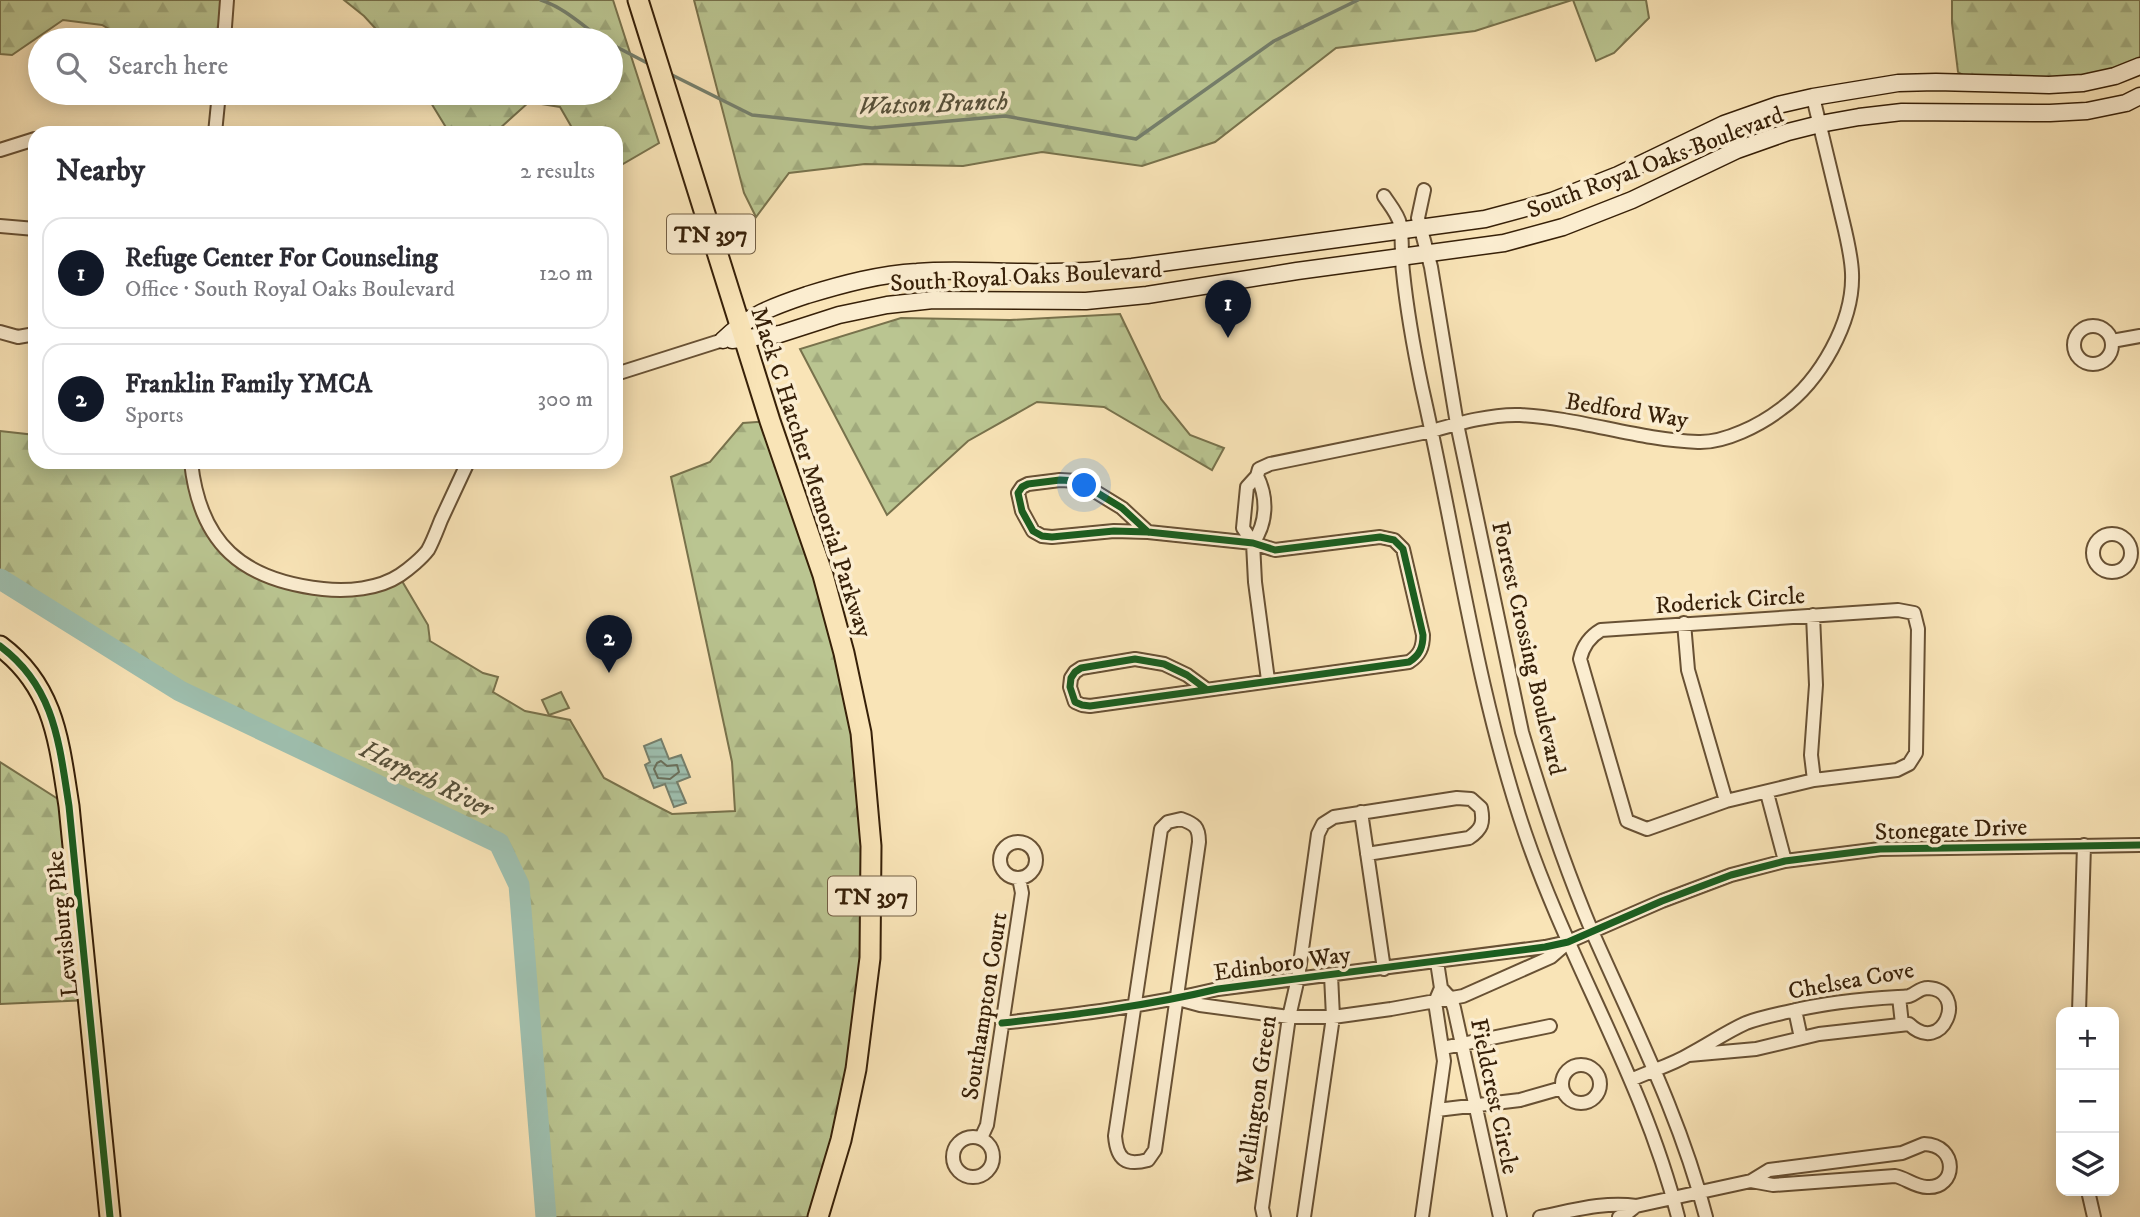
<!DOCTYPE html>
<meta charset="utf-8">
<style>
body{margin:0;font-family:"IM FELL DW Pica",serif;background:#f7f7f7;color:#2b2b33}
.controls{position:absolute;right:21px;bottom:21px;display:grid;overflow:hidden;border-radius:14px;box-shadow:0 4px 18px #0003}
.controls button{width:63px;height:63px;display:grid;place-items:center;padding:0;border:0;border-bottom:2px solid #e1e1e2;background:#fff;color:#2b2b33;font:35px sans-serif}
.you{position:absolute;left:1085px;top:486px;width:24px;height:24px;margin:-18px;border:5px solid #fff;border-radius:50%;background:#1a73e8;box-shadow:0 0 0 10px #1a73e833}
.badge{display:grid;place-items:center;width:46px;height:46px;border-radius:50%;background:#111827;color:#fff;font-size:23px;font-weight:700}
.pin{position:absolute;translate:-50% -58px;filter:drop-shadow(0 2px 4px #0008)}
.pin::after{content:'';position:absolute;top:37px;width:24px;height:21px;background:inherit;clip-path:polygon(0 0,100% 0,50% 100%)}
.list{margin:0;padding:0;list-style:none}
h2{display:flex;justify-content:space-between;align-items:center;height:91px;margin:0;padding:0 28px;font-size:30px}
h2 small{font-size:23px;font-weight:400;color:#7c7c81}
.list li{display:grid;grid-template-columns:46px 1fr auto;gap:21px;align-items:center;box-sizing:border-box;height:112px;margin:0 14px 14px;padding:0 14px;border:2px solid #e1e1e2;border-radius:21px}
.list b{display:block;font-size:26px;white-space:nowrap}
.list p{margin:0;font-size:23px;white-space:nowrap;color:#7c7c81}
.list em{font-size:23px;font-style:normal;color:#7c7c81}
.icon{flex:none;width:38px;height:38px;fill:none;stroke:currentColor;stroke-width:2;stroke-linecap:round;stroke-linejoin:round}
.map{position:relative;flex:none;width:2140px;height:1217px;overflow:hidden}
.search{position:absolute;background:#fff;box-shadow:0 4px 18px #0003;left:28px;top:28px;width:595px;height:77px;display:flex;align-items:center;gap:18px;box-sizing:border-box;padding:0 24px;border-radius:38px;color:#7c7c81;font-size:26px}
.panel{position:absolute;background:#fff;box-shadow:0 4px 18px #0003;left:28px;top:126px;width:595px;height:343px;border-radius:21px}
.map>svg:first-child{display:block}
</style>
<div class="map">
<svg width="2140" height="1217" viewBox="0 0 2140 1217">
<defs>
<pattern id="forest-firs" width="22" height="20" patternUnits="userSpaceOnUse" patternTransform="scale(1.75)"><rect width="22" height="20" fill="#bac591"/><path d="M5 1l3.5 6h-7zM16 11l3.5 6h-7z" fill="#a0a97c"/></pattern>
<pattern id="water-rules" width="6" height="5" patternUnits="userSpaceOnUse" patternTransform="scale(1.75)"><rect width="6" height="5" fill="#9ebfaf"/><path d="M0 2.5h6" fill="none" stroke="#829b8c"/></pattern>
</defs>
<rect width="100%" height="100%" fill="#f9e4b7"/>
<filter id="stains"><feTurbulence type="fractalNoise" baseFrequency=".00286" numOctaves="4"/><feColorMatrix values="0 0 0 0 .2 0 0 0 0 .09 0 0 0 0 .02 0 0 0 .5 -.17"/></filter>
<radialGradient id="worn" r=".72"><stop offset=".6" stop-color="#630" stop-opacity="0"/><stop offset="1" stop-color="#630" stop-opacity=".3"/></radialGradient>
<path fill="#bac591" stroke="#78724c" stroke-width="2" d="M561,692L569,708L549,715L542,700Z"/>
<path fill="url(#forest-firs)" stroke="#78724c" stroke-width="2" d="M0,0H227L224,40H128L102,25L63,20L12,55L0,54Z
M344,0H613L659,143L616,168V133H575L560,107L529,102L498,130L447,129L425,93H611V40H386L364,16Z
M694,0H1572L1475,31L1336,48L1215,142L1142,166L1042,152L963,166L865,164L789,173L756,217L744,193Z
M1573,0H1646L1649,18L1614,53L1596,61Z
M1952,0H2140V66L2115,76L1977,83L1958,72L1952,23Z
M1120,314L1161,399L1190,435L1224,448L1212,470L1104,407L1037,402L968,441L887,515L800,349L901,318L1010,320Z
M770,421L861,733L870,958L818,1217H546L519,885L499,843L180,691L0,579V431L35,435V462H191L201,512L241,564L335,591L399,576L428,625L430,641L483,673L498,677L493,692L525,711L570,720L604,778L647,801L672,814L735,811L732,762L671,477L710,462L743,423Z
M0,762L69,806L89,1000L0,1004Z"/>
<path fill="url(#water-rules)" stroke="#757f6c" stroke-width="2" d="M661,739L669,759L681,755L690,777L677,782L686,803L674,807L665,784L654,788L645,765L650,762L644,746Z"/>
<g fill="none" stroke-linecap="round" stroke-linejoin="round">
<path stroke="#6a705c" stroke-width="2" d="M661,761L667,766L677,765L679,772L670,779L658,778L654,769L657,763Z"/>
<path stroke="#757f6c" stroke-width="3.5" d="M541,0C565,8 583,26 603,40
M611,44L651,65
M668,73L752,115L872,128L1005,116L1136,139L1274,41L1358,0"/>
<path stroke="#9ebfaf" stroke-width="21" d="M0,579L180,691L499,843L519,885L546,1217"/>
<g stroke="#685134" stroke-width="16">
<path id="minor" d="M224,40L227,0
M215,133L219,93
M0,150L35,139
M1424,190L1418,218L1431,267L1457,424L1522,732C1542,799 1564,865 1591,929C1633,1025 1680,1115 1706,1217
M1384,196C1389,204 1398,214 1400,224C1403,239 1401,256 1403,272C1407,311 1414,350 1422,388C1456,536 1476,689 1525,833C1570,965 1644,1081 1678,1217
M0,226L35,229
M2074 345a19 19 0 1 1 38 0a19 19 0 1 1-38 0Z
M0,332L18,337L35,334
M2112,341L2140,336
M616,374L723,340
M191,462C200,544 242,580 323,589C347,592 379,589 400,575C409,569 422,558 428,550C433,541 437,530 441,520C450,501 459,481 468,462
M1148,532L1122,508L1078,481L1060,480L1028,484L1022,487L1018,493L1022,511L1033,531L1042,536L1052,537L1114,531L1148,532L1253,543L1275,550L1380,537L1394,540L1403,549L1423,635C1423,647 1420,655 1409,662L1090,706L1082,705L1075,702L1070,687L1071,678L1075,672L1081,668L1135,659L1164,664L1187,675L1206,689
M2093 553a19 19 0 1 1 38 0a19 19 0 1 1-38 0Z
M1253,543L1243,528L1247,487L1257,476L1259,469L1270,464L1432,431C1460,423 1491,414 1520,415C1580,418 1638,440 1698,442C1725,443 1760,425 1781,409C1820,381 1854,322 1852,273C1851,250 1844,227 1839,205C1830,169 1822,133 1813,97
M1253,543L1255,582L1268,680
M1253,543C1267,523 1268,498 1257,476
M1898,610L1914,613L1918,629L1916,753L1909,764L1897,770L1814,780L1726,801L1647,829L1627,821L1580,659C1583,646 1589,637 1601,630Z
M1813,615L1816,685L1811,755L1814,780
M1684,623L1688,670L1726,801
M1767,793L1785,861
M1361,812L1384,969
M1181,819C1195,824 1199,827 1199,842L1155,1150L1148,1160C1126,1166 1117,1160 1115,1136L1161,829L1168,822Z
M1000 860a18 18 0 1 1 36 0a18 18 0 1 1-36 0Z
M1437,962L1441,988
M1899,997L1902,1024
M1178,999L1200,1005L1289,1017H1333L1391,1009L1463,996L1551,957L1566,944
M1795,1010L1801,1038
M2079,1012L2084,845
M1002,1023C1074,1015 1147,1006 1218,989L1545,947L1568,942L1662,901L1731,875L1785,861L1880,849L2140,845
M1443,1048L1550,1026
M1562 1084a19 19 0 1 1 38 0a19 19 0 1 1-38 0Z
M1631,1080C1650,1071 1672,1065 1690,1054C1709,1044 1726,1032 1746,1023C1759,1018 1774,1015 1787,1012C1824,1003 1860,999 1898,997C1902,997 1905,997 1909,996C1916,994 1919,988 1928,988C1969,990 1943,1057 1909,1024L1819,1034L1756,1049L1689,1055
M1437,1110L1520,1100L1562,1088
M953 1157a20 20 0 1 1 40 0a20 20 0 1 1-40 0Z
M981,1138L987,1125L1022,893L1019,878
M1924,1144C1959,1145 1957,1189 1927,1187C1915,1187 1906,1178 1895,1176L1773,1185L1751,1181L1769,1170L1902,1153Z
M2088,1191L2094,1217
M1636,1206L1751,1181
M1264,1217L1262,1208L1289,1017L1298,978L1318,834L1323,824L1334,817L1457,798L1471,799L1481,808C1484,823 1482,829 1469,838L1367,854
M1304,1217L1333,1017L1331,975
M1422,1217L1444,1061L1435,1002L1441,988L1451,999L1454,1008L1500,1217
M1540,1217C1571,1211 1605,1201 1636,1206L1626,1214L1619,1217"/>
</g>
<g stroke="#372008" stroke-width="19">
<path id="secondary" d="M723,340C749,315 774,306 807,295C843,284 880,274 917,272C953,269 989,272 1025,272C1061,273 1096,271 1132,267L1485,219L1552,201L1618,175L1724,124L1778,105L1813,97L1898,83L1936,82L2049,85L2083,83L2115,76L2140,66
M732,340L780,334L839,315L887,305L933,300L1086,301L1147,295L1297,271L1504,243L1563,227L1632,200L1737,150L1788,132L1820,124L1859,117L1902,112L2050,113L2087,111L2126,103L2140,96"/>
</g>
<g stroke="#372008" stroke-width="23">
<path id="primary" d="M638,0L770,421L823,575L844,653L861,733L871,846L870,958L856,1069L841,1140L818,1217
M0,646C55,687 59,743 69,806L110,1217"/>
</g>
<use href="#minor" stroke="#fbedd0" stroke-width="12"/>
<use href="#secondary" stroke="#fbedd0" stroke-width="16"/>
<use href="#primary" stroke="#f9e4b7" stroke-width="19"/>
<g stroke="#fbedd0" stroke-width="11">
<path id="cycleway" d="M1148,532L1122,508L1078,481L1060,480L1028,484L1022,487L1018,493L1022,511L1033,531L1042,536L1052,537L1114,531L1148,532L1253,543L1275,550L1380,537L1394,540L1403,549L1423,635C1423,647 1420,655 1409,662L1090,706L1082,705L1075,702L1070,687L1071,678L1075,672L1081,668L1135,659L1164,664L1187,675L1206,689
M0,646C55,687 59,743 69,806L110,1217
M1002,1023C1074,1015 1147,1006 1218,989L1545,947L1568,942L1662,901L1731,875L1785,861L1880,849L2140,845"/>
</g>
<use href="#cycleway" stroke="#1b5e20" stroke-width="7"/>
</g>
<g text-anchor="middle" stroke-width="7" stroke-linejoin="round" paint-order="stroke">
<g fill="#fbedd0" stroke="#725e44" stroke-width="2">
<rect x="667" y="214.5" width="88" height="39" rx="5"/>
<rect x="828" y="876.5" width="88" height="39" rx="5"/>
</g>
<g font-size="23" font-weight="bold" fill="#372008">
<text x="711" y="242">TN 397</text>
<text x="872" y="904">TN 397</text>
</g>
<g font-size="24" fill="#372008" stroke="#fbedd0">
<text transform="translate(1655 162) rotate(-21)" y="8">South Royal Oaks Boulevard</text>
<text transform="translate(1026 276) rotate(-3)" y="8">South Royal Oaks Boulevard</text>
<text transform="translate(1627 410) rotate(9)" y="8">Bedford Way</text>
<text transform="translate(812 472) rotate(72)" y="8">Mack C Hatcher Memorial Parkway</text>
<text transform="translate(1730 600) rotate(-4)" y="8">Roderick Circle</text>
<text transform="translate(1529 648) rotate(77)" y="8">Forrest Crossing Boulevard</text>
<text transform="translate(1951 829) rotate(-2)" y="8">Stonegate Drive</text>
<text transform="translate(62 924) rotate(-96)" y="8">Lewisburg Pike</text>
<text transform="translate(1282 963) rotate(-8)" y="8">Edinboro Way</text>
<text transform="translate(1851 980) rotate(-10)" y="8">Chelsea Cove</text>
<text transform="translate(984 1006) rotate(-81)" y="8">Southampton Court</text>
<text transform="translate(1495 1096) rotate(78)" y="8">Fieldcrest Circle</text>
<text transform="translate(1256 1100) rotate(-82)" y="8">Wellington Green</text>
</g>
<g font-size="26" font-style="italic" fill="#56503a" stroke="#fbedd0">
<text transform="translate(933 103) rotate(-2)" y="9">Watson Branch</text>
<text transform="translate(427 778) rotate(26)" y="9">Harpeth River</text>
</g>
</g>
<rect width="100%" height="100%" filter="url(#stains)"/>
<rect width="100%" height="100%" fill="url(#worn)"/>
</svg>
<div class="controls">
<button>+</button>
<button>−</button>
<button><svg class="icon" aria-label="layers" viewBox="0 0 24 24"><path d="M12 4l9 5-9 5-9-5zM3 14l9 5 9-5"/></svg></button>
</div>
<div class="you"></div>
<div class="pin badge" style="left:1228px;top:338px">1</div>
<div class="pin badge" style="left:609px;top:673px">2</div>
<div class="search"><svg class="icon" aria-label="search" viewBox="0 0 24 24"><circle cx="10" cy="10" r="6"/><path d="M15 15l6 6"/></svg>Search here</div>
<section class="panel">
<h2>Nearby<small>2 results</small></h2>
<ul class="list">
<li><span class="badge">1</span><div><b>Refuge Center For Counseling</b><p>Office · South Royal Oaks Boulevard</p></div><em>120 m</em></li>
<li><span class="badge">2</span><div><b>Franklin Family YMCA</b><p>Sports</p></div><em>300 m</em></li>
</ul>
</section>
</div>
